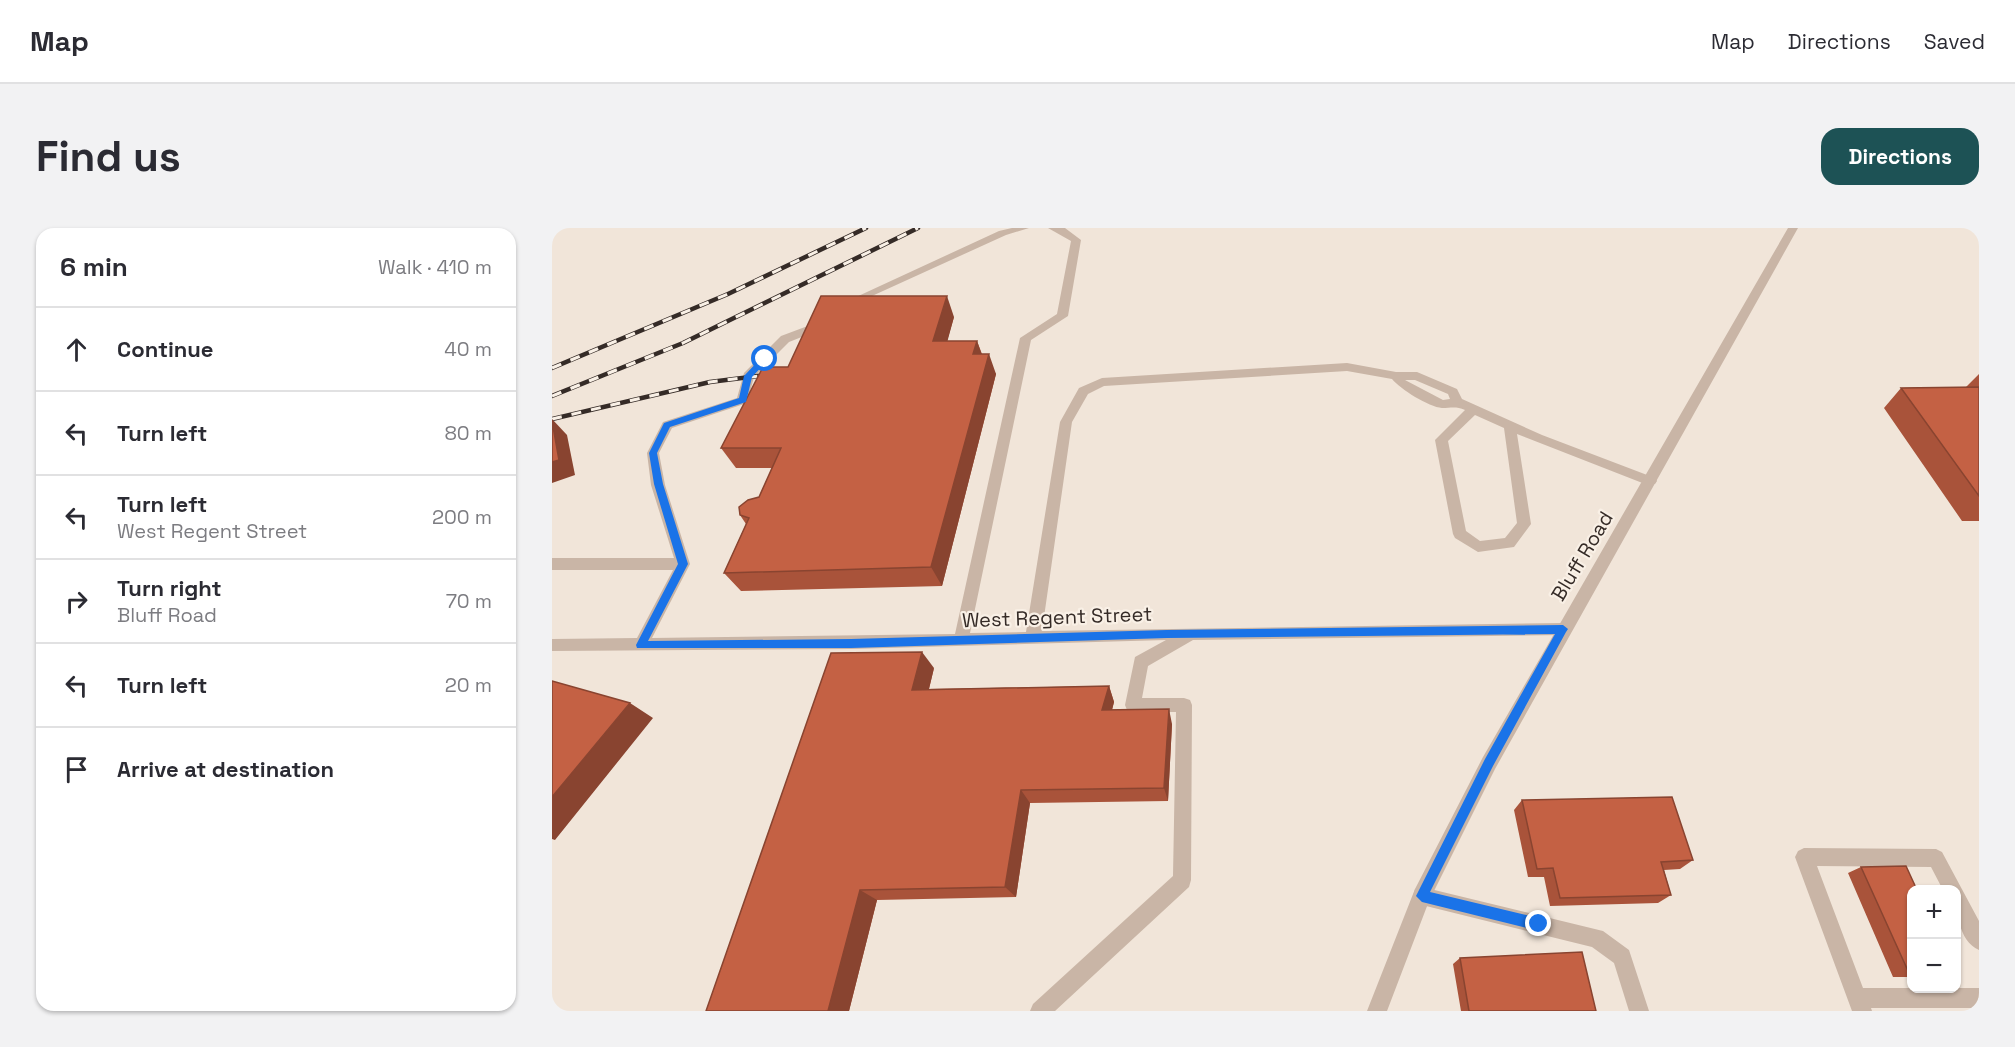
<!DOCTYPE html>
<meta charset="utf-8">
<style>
body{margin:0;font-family:"Space Grotesk",sans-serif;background:#f2f2f3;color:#2b2b33}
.controls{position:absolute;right:18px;bottom:18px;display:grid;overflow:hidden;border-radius:12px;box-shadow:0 2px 4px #0004}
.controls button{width:54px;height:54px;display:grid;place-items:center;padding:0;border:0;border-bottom:2px solid #e1e1e2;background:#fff;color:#2b2b33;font:30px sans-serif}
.stop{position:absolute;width:18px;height:18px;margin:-14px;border:4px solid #1a73e8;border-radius:50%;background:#fff}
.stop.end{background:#1a73e8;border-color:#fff;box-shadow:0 2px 6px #0008}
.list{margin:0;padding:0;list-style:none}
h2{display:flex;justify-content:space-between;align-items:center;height:78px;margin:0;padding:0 24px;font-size:26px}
h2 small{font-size:20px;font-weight:400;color:#7c7c81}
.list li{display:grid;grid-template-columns:39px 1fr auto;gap:18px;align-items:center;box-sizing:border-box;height:84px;padding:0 24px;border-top:2px solid #e1e1e2}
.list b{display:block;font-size:22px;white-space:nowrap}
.list p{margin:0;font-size:20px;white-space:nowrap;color:#7c7c81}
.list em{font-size:20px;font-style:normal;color:#7c7c81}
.icon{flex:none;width:33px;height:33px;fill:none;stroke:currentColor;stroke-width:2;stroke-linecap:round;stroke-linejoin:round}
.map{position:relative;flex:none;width:1427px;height:783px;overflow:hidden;border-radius:18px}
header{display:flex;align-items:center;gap:36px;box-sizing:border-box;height:84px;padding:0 30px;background:#fff;border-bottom:2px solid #e1e1e2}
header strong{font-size:28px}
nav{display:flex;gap:33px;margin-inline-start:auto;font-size:21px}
.intro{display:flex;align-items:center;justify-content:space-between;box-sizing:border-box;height:144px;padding:0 36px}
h1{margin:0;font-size:42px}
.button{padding:15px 27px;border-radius:18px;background:#1d5255;color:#fff;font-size:21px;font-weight:700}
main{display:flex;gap:36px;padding:0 36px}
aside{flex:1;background:#fff;border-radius:18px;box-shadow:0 2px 4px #0004}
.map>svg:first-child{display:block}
</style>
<header>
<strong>Map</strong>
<nav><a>Map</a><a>Directions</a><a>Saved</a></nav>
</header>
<div class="intro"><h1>Find us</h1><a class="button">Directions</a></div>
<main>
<aside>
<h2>6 min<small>Walk · 410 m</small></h2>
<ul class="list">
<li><svg class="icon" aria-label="ahead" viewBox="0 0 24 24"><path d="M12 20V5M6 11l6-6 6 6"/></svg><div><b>Continue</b></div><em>40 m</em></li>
<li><svg class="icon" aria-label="left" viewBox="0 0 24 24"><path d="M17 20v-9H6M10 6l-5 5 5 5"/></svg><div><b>Turn left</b></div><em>80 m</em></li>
<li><svg class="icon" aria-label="left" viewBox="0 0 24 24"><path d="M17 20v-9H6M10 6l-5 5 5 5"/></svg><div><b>Turn left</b><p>West Regent Street</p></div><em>200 m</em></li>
<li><svg class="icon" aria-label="right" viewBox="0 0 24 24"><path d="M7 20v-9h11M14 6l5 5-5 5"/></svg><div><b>Turn right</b><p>Bluff Road</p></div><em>70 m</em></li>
<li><svg class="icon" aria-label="left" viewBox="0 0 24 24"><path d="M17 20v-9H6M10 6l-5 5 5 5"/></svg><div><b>Turn left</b></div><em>20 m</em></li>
<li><svg class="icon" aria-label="arrive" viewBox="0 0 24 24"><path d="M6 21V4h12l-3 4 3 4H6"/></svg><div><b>Arrive at destination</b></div></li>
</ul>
</aside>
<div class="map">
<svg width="1427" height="783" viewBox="0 0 1427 783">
<rect width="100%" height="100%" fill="#f1e5d9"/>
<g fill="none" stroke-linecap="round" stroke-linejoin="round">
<path fill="#c9b5a6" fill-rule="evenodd" d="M460,0H477L454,7L298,78L294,79L289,76L447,3Z
M496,0H513L529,12L516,88L479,112L418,405L474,404L508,194L527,160L550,150L795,135L844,144H865L905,161L910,171L990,207L1103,250L1105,253L1103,256H1093L965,206L979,296L962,319L926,324L903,310L901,306L883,212L913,182C904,178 899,180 890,180C877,179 848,161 840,151L795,143L552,158L536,166L520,194L490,403L1011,395L1016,397L1019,401L1016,405L1011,407L641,412L596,438L590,470H632L638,472L640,477L639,652L637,659L503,783H478L481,776L621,648L624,484H581L575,482L573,477L583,429L614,412L299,421L0,423V411L85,410L121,342H0V330H122L99,257L95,225L111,194L185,170L192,145L229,108L269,93L275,96L270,101L237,114L202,149L195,175L120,200L107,225L113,257L138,336L100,410L403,406L468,110L505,86L519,13ZM853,152H863L896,166L898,171L891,172ZM923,187L952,200L965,295L953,310L928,313L914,303L896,213Z
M1252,620L1384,621L1390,624L1427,693V722C1406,713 1404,681 1404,662H1391L1379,639L1265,638L1311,760H1427V780H1319L1320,783H1300L1243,629L1246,623Z
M870,659L1051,703L1077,722L1097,783H1077L1062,735L1040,719L870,677L863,675L861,668L863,661Z"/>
<path fill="#c9b5a6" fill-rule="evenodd" d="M1236,0H1246L943,541L877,673L835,783H815L863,661L931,529Z"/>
<g stroke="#352b27" stroke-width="4.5">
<path id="rail" d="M0,140L176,66L314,0
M0,168L131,115L366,0
M0,191L158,154L223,146"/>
</g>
<use href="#rail" stroke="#f9f0e6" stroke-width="3" stroke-dasharray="10" stroke-linecap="butt"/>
</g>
<path fill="#a9533a" d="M402,89L395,113H425L430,126L444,146L390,358L189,363L172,345L194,296L188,287L207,269L220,240H184L169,220L236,139Z
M1427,146V293H1410L1332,180L1349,160L1414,159Z
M382,440L377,461L557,458L562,474L560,482L620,496L616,573L478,575L464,669L325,672L297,783H154Z
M970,572L1141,632L1128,641L1112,642L1119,667L1106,675L998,678L992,649H976L962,582Z
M1309,639L1359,662V749H1341L1296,645Z
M908,730L1044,783H909L901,736Z"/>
<path fill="#894430" d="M395,68L402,89L390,133L381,113Z
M425,113L432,133L421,126Z
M437,126L444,146L390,358L379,339Z
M0,191L15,207L23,247L0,255Z
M370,424L382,440L373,477L360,462Z
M557,458L562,474L556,497L550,482Z
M78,475L101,490L3,612L0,611V569Z
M617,481L620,496L616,573L612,560Z
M469,562L478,575L464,669L453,659Z
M308,662L325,672L297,783H276Z"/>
<path fill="#c46144" stroke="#894430" stroke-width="1.5" d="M269,68H395L381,113H425L421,126H437L379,339L172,345L197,290L188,287L187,279L196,272L207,269L229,220H169L211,139H236Z
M1427,159V268L1349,160Z
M0,193L7,232L0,234Z
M370,424L360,462L557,458L550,482L617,481L612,560L469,562L453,659L308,662L276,783H154L279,425Z
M0,453L78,475L0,569Z
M1120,569L1141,632L1109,634L1119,667L1008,670L1001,640L985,641L970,572Z
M1354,638L1365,662H1359V745H1357L1309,639Z
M1030,724L1044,783H917L908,730Z"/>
<path fill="#1a73e8" d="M210,129L217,131L200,149L194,174L118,199L105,225L111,256L136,336L96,413L299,411L615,402L1011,397L1016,401L1014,404L941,538L878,664L987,690L991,692L993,696L991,701L987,703L870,674L864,668L933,531L1003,406L615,410L299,420H85L84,417L126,336L102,256L97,225L112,195L187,170L192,148Z"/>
<g text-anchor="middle" stroke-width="4.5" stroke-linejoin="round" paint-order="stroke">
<g font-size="20" fill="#352b27" stroke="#f9f0e6">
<text transform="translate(1030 328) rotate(-59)" y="7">Bluff Road</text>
<text transform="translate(505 389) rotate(-2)" y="7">West Regent Street</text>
</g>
</g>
</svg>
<div class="controls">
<button>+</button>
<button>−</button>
</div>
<div class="stop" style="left:213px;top:131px"></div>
<div class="stop end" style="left:987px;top:696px"></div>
</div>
</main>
